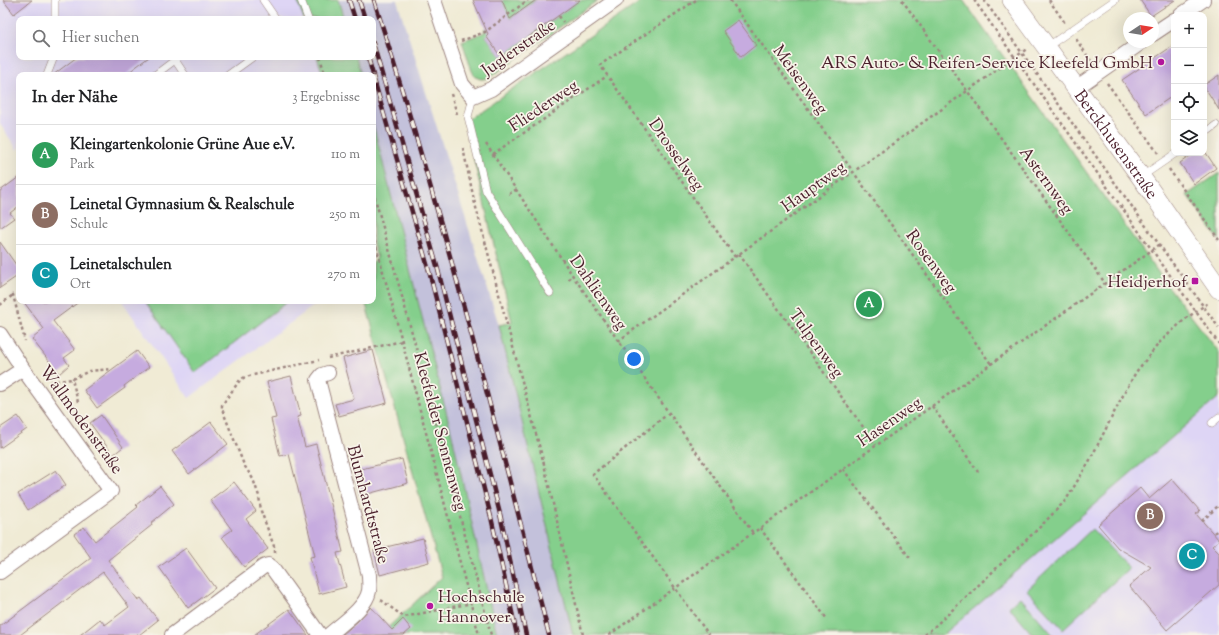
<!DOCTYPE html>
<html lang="de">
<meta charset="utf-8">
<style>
body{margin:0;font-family:"Sorts Mill Goudy",serif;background:#f6f6f6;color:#202124}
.controls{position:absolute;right:12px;top:12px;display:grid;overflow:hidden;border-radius:8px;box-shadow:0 4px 16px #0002}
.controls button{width:36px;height:36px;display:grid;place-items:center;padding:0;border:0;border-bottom:1px solid #e0e0e0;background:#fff;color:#202124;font:20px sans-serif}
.compass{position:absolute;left:1123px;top:12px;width:36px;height:36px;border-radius:50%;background:#fff;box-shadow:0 4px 16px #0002;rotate:78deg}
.you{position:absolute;left:634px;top:359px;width:14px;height:14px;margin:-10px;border:3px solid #fff;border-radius:50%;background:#1a73e8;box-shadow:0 0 0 6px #1a73e833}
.badge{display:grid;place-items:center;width:26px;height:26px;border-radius:50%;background:#b5179e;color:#fff;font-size:13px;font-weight:700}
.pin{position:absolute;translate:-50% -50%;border:2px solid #fff;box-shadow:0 1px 4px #0006}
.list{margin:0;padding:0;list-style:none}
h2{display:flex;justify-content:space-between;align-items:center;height:52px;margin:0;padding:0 16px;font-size:17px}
h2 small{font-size:13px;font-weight:400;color:#757577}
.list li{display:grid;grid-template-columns:26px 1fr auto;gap:12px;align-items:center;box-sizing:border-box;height:60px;padding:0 16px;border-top:1px solid #e0e0e0}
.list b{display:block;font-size:15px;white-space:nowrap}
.list p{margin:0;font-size:13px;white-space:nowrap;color:#757577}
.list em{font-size:13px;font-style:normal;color:#757577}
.icon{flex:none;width:22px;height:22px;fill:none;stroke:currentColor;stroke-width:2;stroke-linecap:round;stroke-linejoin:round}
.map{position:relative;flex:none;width:1219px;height:635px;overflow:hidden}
.search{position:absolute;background:#fff;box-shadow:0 4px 16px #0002;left:16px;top:16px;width:360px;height:44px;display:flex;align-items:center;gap:10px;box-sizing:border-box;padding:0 14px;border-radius:8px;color:#757577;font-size:15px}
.panel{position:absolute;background:#fff;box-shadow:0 4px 16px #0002;left:16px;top:72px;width:360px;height:232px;border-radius:8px}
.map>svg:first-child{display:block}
</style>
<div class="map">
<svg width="1219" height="635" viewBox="0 0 1219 635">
<rect width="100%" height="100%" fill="#f7f3e8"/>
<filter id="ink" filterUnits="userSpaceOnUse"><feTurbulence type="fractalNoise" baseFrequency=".025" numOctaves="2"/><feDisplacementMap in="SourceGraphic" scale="8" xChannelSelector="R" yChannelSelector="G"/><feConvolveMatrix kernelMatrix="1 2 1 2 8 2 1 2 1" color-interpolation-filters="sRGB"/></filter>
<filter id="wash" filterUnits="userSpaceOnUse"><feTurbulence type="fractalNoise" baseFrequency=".012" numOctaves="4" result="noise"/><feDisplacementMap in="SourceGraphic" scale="16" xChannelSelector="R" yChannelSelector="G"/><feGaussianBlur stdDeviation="0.9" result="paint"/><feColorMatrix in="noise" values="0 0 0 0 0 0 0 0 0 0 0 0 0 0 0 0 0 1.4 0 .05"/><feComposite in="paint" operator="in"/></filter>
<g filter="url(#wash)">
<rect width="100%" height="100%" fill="#f0ebd5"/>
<path fill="#ded5f5" d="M0,0H297L304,19H19V57H317L323,75H19V152L0,124Z
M122,301H320L189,398Z
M1219,397V635H943Z"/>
<path fill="#c3c1db" d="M338,0H397L499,325L573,635H497L452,435L373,124V75H361L356,57H373V19H344Z"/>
<path fill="#84cf8c" stroke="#67775c" d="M297,0H338L344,19H304Z
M502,0H536L486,36L501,57L580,0H598L490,77C474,84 472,71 468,59C466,53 464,47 462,41L485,32L484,29L490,26Z
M643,0H963L1168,286L1219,352V397L943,635H573L499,325L512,322L465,121Z
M317,57H356L361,75H323Z
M373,124L452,435L497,635H380L442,577L365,301H373V262L377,258L373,244Z
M1219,173V240L1187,195Z
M145,301H288L195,373Z
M1092,529L1129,568L1063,629L1027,590Z
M1020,597L1053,635H1033L1009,607Z"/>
<g id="blocks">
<path fill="#c6abdf" d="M3,0H32L14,14Z
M473,0H502L510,19L536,0H580L501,57L486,36L488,34Z
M1140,0H1175L1151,16Z
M738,20L756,45L741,57L723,31Z
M1174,45V95L1146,114L1122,80Z
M77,57H149L125,75H53Z
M1219,75V110L1204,86V85Z
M1194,153H1206L1216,168L1194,184L1180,163Z
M19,177V206L10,213L14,218L0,228V191Z
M0,242L19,269V275L0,288Z
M23,301H80L53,321L75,350L64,358L69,365L59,374L32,339L44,329Z
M373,350L387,403L339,416L335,404L354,399L343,358Z
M137,351L149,367L124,386L125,388L97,408L84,390Z
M291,376L301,416L297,417L305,447L316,444L343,552L337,553L346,587L319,594L310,557L315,556L289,454L280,456L271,419L276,418L267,382Z
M101,415L123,447L113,455L90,423Z
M18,416L27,429L0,448V428Z
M211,422L228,444L189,474L172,451Z
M402,459L408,483L360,496L353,471Z
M56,470L66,485L28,510L18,494Z
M1172,479L1200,511L1196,514L1219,540L1212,546L1219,553V585L1167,630L1129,586L1151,567L1118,548L1098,525L1140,488L1149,499Z
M234,482L256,511L246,519L268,549L244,567L222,537L232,530L210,500Z
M160,486L174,504L151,523L152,525L108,560L138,600L141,598L158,620L139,635H80L100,619L105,625L129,607L103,572L20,635H0V626L91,558L74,534L84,527L95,541L138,507L136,505Z
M423,538L429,562L380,575L374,550Z
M186,548L215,588L188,608L159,567Z
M371,607L392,630L403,619L411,629L404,635H342L358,621Z
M289,609L308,635H254Z"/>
</g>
</g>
<g filter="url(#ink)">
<use href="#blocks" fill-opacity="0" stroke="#9d8580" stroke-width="1"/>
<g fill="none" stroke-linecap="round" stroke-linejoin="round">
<g stroke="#9d8580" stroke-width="8">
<path id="lane" d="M55,0V19
M263,0L276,19
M301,0L308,19
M1047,47L1115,0
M47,75L54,57
M155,75L175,60L185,75
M228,75L253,57
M473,97L468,117L486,191L550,293
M1204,134L1216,125
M1141,177L1176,153
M1212,423L1219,417"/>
</g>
<g stroke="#9d8580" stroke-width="16">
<path id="street" d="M434,0L462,84L473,97L491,89L616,0
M1181,15L1203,0
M1153,34L1174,20
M1076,88L1142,42
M0,334L23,369L111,491L0,572
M328,373L322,375L318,380L369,575C369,581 370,586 369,591C366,608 341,624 329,635
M0,384L23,369
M172,635L263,567L268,565L272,568L320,635"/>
</g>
<g stroke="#9d8580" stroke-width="20">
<g id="secondary">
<path id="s1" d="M1012,0L1141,177L1219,289"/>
</g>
</g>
<path stroke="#9d8580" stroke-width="2.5" stroke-dasharray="3 3" stroke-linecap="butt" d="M696,0L600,65L735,257
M730,0L991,364
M902,0L1105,283
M974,0L1219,344
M984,0L1219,328
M1049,0L1065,23
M559,16L563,22
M1076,39L1091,61
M461,41L485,32L528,0
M521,43L525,49
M320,57L325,75
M1107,83L1158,153
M451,94L457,114
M486,144L573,276L753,533
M463,148L474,200L544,464L583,635
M493,154L607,76
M1169,169L1219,240
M373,191L414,340L491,635
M509,194L517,189
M373,235L402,341L479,635
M739,254L876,445
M568,279L573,276
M19,291L13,295L25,341
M0,305L13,295
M618,341L853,172L1028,48
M328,358L402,341
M50,382L72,379
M78,402L72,379L89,371L112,369
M932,406L978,472
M669,413L593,474L709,635
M843,469L910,558
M1202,521L1219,505
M760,528L827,619
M1214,533L1219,529
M275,553V549L261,511L259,496L253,479L244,465L222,409V405L240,380L245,377L319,360
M381,600L404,617L472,603
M609,635L1159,245
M925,635L948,614L1041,526L1066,500L1090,460L1121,399L1136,372L1160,342L1184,320L1209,302"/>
<use href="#lane" stroke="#fff" stroke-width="7"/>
<use href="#street" stroke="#fff" stroke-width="14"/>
<use href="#secondary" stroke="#fff" stroke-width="19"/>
<g stroke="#4a1f2b" stroke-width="4.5">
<path id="rail" d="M349,0L355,19
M359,0L365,19
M374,0C441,209 495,422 549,635
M373,43L437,266L500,514L526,635
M368,57L373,75
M373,76L429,271L491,517L517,635"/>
</g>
<use href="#rail" stroke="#f7f3e8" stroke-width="3" stroke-dasharray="9" stroke-linecap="butt"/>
</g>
</g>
<g fill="#b5179e" stroke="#f7f3e8" stroke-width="1.5">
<circle cx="1161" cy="62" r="4"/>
<rect x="1191" y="277" width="8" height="8" rx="2"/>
<circle cx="430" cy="606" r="4"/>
</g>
<g text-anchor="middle" stroke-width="3.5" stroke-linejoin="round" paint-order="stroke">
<g font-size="17" fill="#4a1f2b" stroke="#f7f3e8">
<text transform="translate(518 47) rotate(-35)" y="6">Juglerstraße</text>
<text transform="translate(801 79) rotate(54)" y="6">Meisenweg</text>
<text transform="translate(543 105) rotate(-34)" y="6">Fliederweg</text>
<text dy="6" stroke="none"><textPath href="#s1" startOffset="178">Berckhusenstraße</textPath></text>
<text transform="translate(677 154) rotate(55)" y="6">Drosselweg</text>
<text transform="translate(1047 180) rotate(54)" y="6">Asternweg</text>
<text transform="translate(813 186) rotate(-36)" y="6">Hauptweg</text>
<text transform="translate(932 261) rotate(54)" y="6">Rosenweg</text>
<text transform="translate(599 292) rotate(55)" y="6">Dahlienweg</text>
<text transform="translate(817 343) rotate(54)" y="6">Tulpenweg</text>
<text transform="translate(82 419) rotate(54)" y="6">Wallmodenstraße</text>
<text transform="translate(889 421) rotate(-35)" y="6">Hasenweg</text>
<text transform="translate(441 431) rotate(75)" y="6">Kleefelder Sonnenweg</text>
<text transform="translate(369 504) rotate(75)" y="6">Blumhardtstraße</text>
</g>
<g font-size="17" fill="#4a1f2b" stroke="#f7f3e8" text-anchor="end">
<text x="1153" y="68">ARS Auto- &amp; Reifen-Service Kleefeld GmbH</text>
<text x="1187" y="287">Heidjerhof</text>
<text x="438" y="602" text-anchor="start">Hochschule<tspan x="438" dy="20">Hannover</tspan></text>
</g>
</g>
</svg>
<div class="controls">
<button>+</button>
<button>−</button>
<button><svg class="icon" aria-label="locate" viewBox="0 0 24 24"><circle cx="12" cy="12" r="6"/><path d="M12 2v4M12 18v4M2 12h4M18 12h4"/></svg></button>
<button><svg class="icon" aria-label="layers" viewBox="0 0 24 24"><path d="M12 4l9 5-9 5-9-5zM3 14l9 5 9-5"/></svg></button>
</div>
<svg class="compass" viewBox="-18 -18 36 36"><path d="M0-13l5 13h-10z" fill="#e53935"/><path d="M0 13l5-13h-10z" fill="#757577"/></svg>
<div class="you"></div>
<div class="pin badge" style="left:869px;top:304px;background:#2e9e5b">A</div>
<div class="pin badge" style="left:1150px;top:516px;background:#8d6e63">B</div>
<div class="pin badge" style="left:1192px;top:556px;background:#0f9aa8">C</div>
<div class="search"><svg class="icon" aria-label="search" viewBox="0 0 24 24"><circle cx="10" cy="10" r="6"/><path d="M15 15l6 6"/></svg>Hier suchen</div>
<section class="panel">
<h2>In der Nähe<small>3 Ergebnisse</small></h2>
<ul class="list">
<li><span class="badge" style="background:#2e9e5b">A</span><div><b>Kleingartenkolonie Grüne Aue e.V.</b><p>Park</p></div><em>110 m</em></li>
<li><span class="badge" style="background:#8d6e63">B</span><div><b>Leinetal Gymnasium &amp; Realschule</b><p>Schule</p></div><em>250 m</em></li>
<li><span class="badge" style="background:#0f9aa8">C</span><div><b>Leinetalschulen</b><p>Ort</p></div><em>270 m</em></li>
</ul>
</section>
</div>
